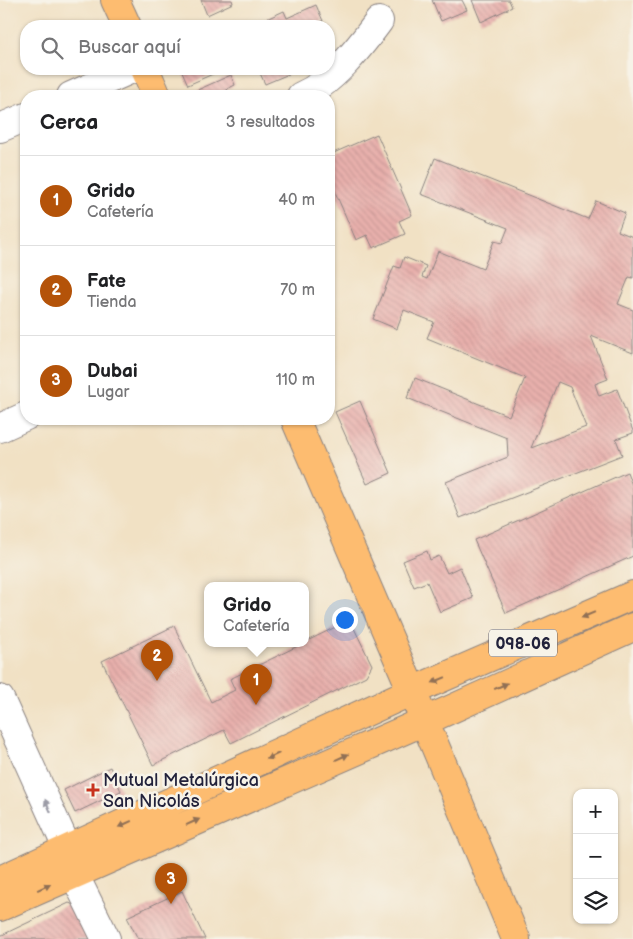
<!DOCTYPE html>
<html lang="es">
<meta charset="utf-8">
<style>
body{margin:0;font-family:"Balsamiq Sans",sans-serif;background:#f6f6f6;color:#202124}
.controls{position:absolute;right:15px;bottom:15px;display:grid;overflow:hidden;border-radius:10px;box-shadow:0 1px 4px #0004}
.controls button{width:45px;height:45px;display:grid;place-items:center;padding:0;border:0;border-bottom:1px solid #e0e0e0;background:#fff;color:#202124;font:25px sans-serif}
.you{position:absolute;left:344px;top:619px;width:18px;height:18px;margin:-12px;border:4px solid #fff;border-radius:50%;background:#1a73e8;box-shadow:0 0 0 8px #1a73e833}
.badge{display:grid;place-items:center;width:32px;height:32px;border-radius:50%;background:#b45309;color:#fff;font-size:16px;font-weight:700}
.pin{position:absolute;translate:-50% -41px;filter:drop-shadow(0 1px 2px #0008)}
.pin::after{content:'';position:absolute;top:26px;width:18px;height:15px;background:inherit;clip-path:polygon(0 0,100% 0,50% 100%)}
.popup{position:absolute;left:204px;top:582px;width:105px;height:65px;box-sizing:border-box;display:grid;place-content:center;border-radius:10px;background:#fff;filter:drop-shadow(0 1px 4px #0005);font-size:16px;white-space:nowrap;color:#757577}
.popup b{font-size:19px;color:#202124}
.popup::after{content:'';position:absolute;left:50%;top:100%;margin-left:-10px;border:10px solid transparent;border-top-color:#fff}
.list{margin:0;padding:0;list-style:none}
h2{display:flex;justify-content:space-between;align-items:center;height:65px;margin:0;padding:0 20px;font-size:21px}
h2 small{font-size:16px;font-weight:400;color:#757577}
.list li{display:grid;grid-template-columns:32px 1fr auto;gap:15px;align-items:center;box-sizing:border-box;height:90px;padding:0 20px;border-top:1px solid #e0e0e0}
.list b{display:block;font-size:19px;white-space:nowrap}
.list p{margin:0;font-size:16px;white-space:nowrap;color:#757577}
.list em{font-size:16px;font-style:normal;color:#757577}
.icon{flex:none;width:28px;height:28px;fill:none;stroke:currentColor;stroke-width:2;stroke-linecap:round;stroke-linejoin:round}
.map{position:relative;flex:none;width:633px;height:939px;overflow:hidden}
.search{position:absolute;background:#fff;box-shadow:0 1px 4px #0004;left:20px;top:20px;width:315px;height:55px;display:flex;align-items:center;gap:12px;box-sizing:border-box;padding:0 18px;border-radius:20px;color:#757577;font-size:19px}
.panel{position:absolute;background:#fff;box-shadow:0 1px 4px #0004;left:20px;top:90px;width:315px;height:335px;border-radius:20px}
.map>svg:first-child{display:block}
</style>
<div class="map">
<svg width="633" height="939" viewBox="0 0 633 939">
<defs>
<pattern id="building-back-hatch" width="6" height="6" patternUnits="userSpaceOnUse" patternTransform="scale(1.25)"><rect width="6" height="6" fill="#e8b0ac"/><path d="M-1 5l2 2M0 0l6 6M5-1l2 2" fill="none" stroke="#c79795"/></pattern>
</defs>
<rect width="100%" height="100%" fill="#f7f3e8"/>
<filter id="ink" filterUnits="userSpaceOnUse"><feTurbulence type="fractalNoise" baseFrequency=".02" numOctaves="2"/><feDisplacementMap in="SourceGraphic" scale="10" xChannelSelector="R" yChannelSelector="G"/><feConvolveMatrix kernelMatrix="1 2 1 2 8 2 1 2 1" color-interpolation-filters="sRGB"/></filter>
<filter id="wash" filterUnits="userSpaceOnUse"><feTurbulence type="fractalNoise" baseFrequency=".0096" numOctaves="4" result="noise"/><feDisplacementMap in="SourceGraphic" scale="20" xChannelSelector="R" yChannelSelector="G"/><feGaussianBlur stdDeviation="1.12" result="paint"/><feColorMatrix in="noise" values="0 0 0 0 0 0 0 0 0 0 0 0 0 0 0 0 0 1.4 0 .05"/><feComposite in="paint" operator="in"/></filter>
<g filter="url(#wash)">
<rect width="100%" height="100%" fill="#f1e1c4"/>
<g id="blocks">
<path fill="url(#building-back-hatch)" fill-rule="evenodd" d="M201,0H232L233,3L207,15Z
M432,0H462L467,10L441,21Z
M472,0H509L512,7L481,22Z
M316,5L323,21L311,26H251L284,11L287,18Z
M181,69H224L188,85Z
M258,69H295L296,71L265,84Z
M231,75L235,85L227,89L230,96H195L193,92Z
M377,134L412,215L399,221L405,234L373,248L367,235L356,240L329,178V155Z
M435,158L588,219L596,201L625,213L618,231L633,237V278L629,277L618,304L633,310V353L591,336L608,379L595,384L599,396L617,389L633,431V433L616,439L622,455L460,518L446,482L508,457L507,438L407,398L415,378L509,416L525,378L427,338L434,322L404,310L397,329L373,319L394,266L400,268L404,257L426,266L422,277L427,279L438,251L483,269L494,241L502,243L508,228L421,194ZM558,382L570,387L586,427L531,448Z
M360,401L391,473L367,484L335,412Z
M627,472L633,488V556L506,613L474,540Z
M427,551L430,560L439,556L447,573L460,567L473,598L440,612L427,582L414,587L403,561Z
M350,620L372,665L366,676L231,743L224,730L153,765L102,661L174,626L211,702L235,690L230,679L302,644H305V642Z
M110,767L121,791L75,813L64,790Z
M182,891L205,939H138L127,917Z
M69,903L83,909L98,939H1L0,936Z"/>
</g>
</g>
<g filter="url(#ink)">
<use href="#blocks" fill-opacity="0" stroke="#8a8280" stroke-width="1"/>
<g fill="none" stroke-linecap="round" stroke-linejoin="round">
<g stroke="#8a8280" stroke-width="30">
<path id="minor" d="M71,96L132,69
M301,96C332,83 359,48 379,21
M0,128L26,117
M0,428L26,416
M0,699L68,850
M74,874L106,939"/>
</g>
<g stroke="#8a8280" stroke-width="30">
<path id="major" d="M115,0L127,26
M145,69L157,96
M295,419L412,691L516,939
M0,880L412,691L633,595
M0,907L425,721L633,627"/>
</g>
<use href="#minor" stroke="#fff" stroke-width="28"/>
<use href="#major" stroke="#fdbc6f" stroke-width="28"/>
</g>
<defs><path id="oneway-solid" d="M-6-.8H1V-3.2L6.5 0L1 3.2V.8H-6Z" transform="scale(1.25)"/></defs>
<g fill="#906f55">
<use href="#oneway-solid" transform="translate(588 615) rotate(157)"/>
<use href="#oneway-solid" transform="translate(439 680) rotate(157)"/>
<use href="#oneway-solid" transform="translate(501 686) rotate(-24)"/>
<use href="#oneway-solid" transform="translate(273 756) rotate(155)"/>
<use href="#oneway-solid" transform="translate(342 757) rotate(-24)"/>
<use href="#oneway-solid" transform="translate(193 822) rotate(-24)"/>
<use href="#oneway-solid" transform="translate(125 824) rotate(155)"/>
<use href="#oneway-solid" transform="translate(44 887) rotate(-24)"/>
</g>
<use fill="#9c9ca7" href="#oneway-solid" transform="translate(48 806) rotate(-114)"/>
</g>
<path fill="#c8321e" stroke="#f7f3e8" stroke-width="2" d="M90.5 782.5h5v5h5v5h-5v5h-5v-5h-5v-5h5z"/>
<g text-anchor="middle" stroke-width="5" stroke-linejoin="round" paint-order="stroke">
<rect fill="#f7f3e8" stroke="#62616f" stroke-width="1" x="489" y="629.5" width="68" height="27" rx="4"/>
<g font-size="16" font-weight="bold" fill="#22223b">
<text x="523" y="649">098-06</text>
</g>
<g font-size="18" fill="#22223b" stroke="#f7f3e8" text-anchor="start">
<text x="103" y="786">Mutual Metalúrgica<tspan x="103" dy="21">San Nicolás</tspan></text>
</g>
</g>
</svg>
<div class="controls">
<button>+</button>
<button>−</button>
<button><svg class="icon" aria-label="layers" viewBox="0 0 24 24"><path d="M12 4l9 5-9 5-9-5zM3 14l9 5 9-5"/></svg></button>
</div>
<div class="you"></div>
<div class="pin badge" style="left:256px;top:705px">1</div>
<div class="popup"><b>Grido</b>Cafetería</div>
<div class="pin badge" style="left:157px;top:681px">2</div>
<div class="pin badge" style="left:171px;top:904px">3</div>
<div class="search"><svg class="icon" aria-label="search" viewBox="0 0 24 24"><circle cx="10" cy="10" r="6"/><path d="M15 15l6 6"/></svg>Buscar aquí</div>
<section class="panel">
<h2>Cerca<small>3 resultados</small></h2>
<ul class="list">
<li><span class="badge">1</span><div><b>Grido</b><p>Cafetería</p></div><em>40 m</em></li>
<li><span class="badge">2</span><div><b>Fate</b><p>Tienda</p></div><em>70 m</em></li>
<li><span class="badge">3</span><div><b>Dubai</b><p>Lugar</p></div><em>110 m</em></li>
</ul>
</section>
</div>
